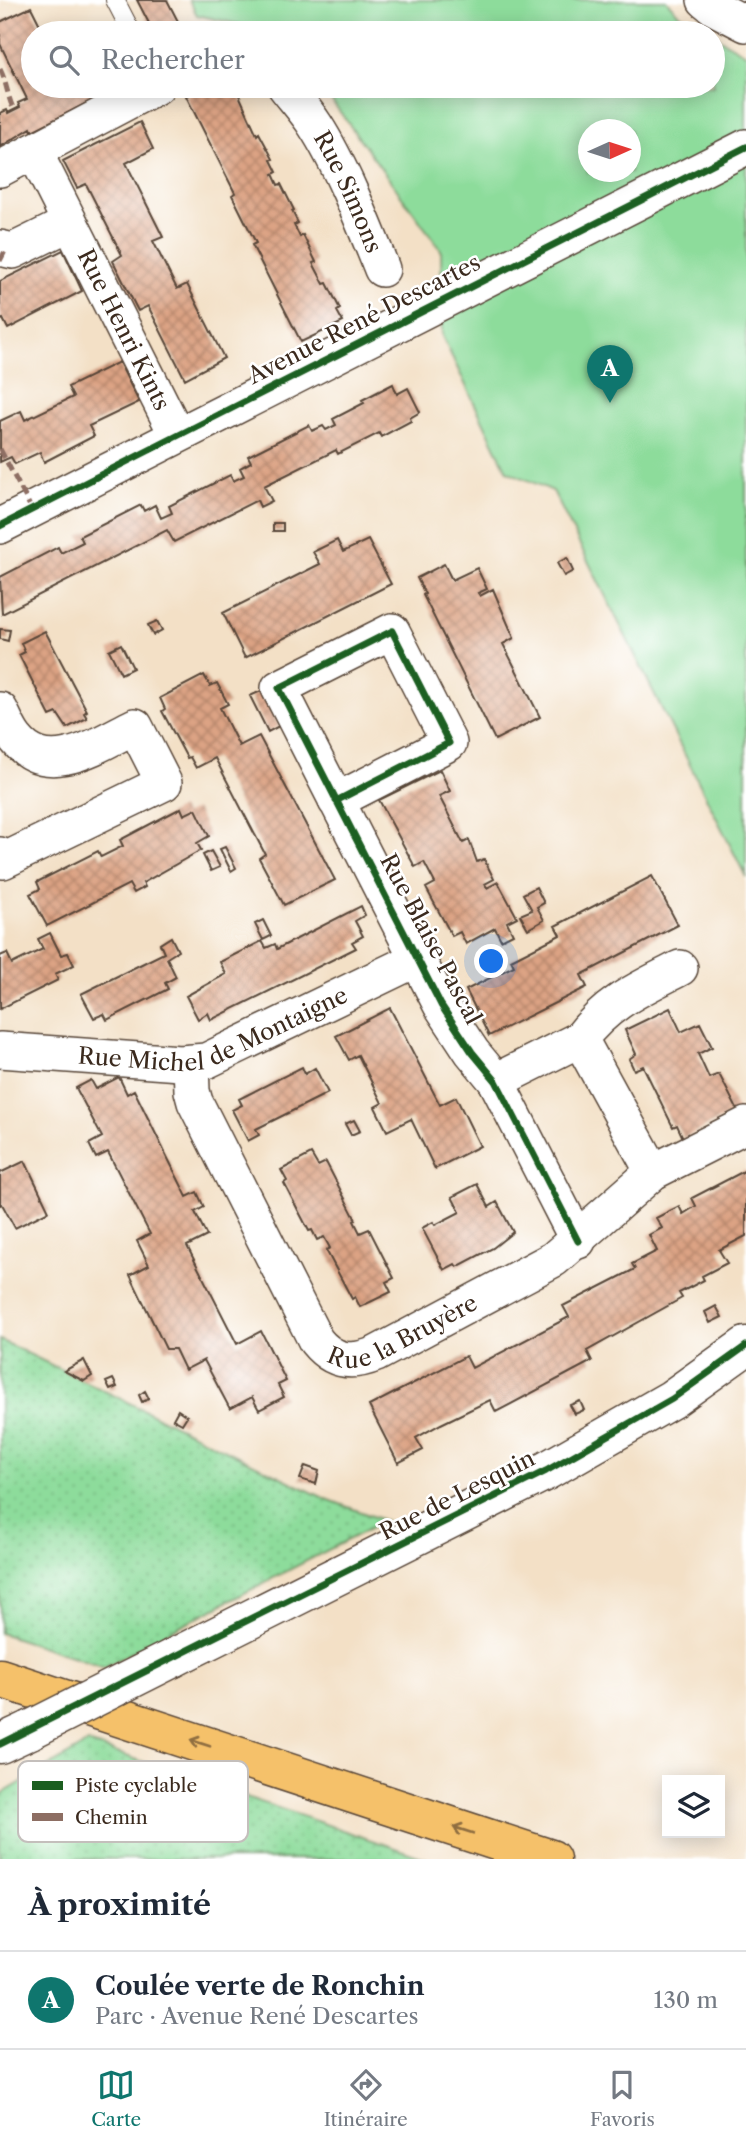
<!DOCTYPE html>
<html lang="fr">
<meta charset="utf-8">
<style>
body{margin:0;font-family:"Libre Caslon Text",serif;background:#f2f2f3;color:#1f2937}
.controls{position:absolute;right:21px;bottom:21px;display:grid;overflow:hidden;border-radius:0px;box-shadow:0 4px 18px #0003}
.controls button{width:63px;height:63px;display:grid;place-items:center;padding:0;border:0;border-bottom:2px solid #e0e1e3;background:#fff;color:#1f2937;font:35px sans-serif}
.compass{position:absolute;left:578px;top:119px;width:63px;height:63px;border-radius:50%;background:#fff;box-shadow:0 4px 18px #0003;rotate:87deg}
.you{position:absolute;left:492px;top:962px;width:24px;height:24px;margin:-18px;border:5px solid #fff;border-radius:50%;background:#1a73e8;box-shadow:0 0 0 10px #1a73e833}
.badge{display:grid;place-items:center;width:46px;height:46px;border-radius:50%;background:#0f766e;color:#fff;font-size:23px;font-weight:700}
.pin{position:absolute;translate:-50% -58px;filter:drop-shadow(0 2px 4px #0008)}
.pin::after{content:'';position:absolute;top:37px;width:24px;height:21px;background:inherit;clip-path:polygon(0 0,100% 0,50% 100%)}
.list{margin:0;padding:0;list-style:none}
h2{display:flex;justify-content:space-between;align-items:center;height:91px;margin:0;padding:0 28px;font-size:30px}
h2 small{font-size:23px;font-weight:400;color:#747a83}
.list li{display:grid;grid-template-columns:46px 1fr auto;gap:21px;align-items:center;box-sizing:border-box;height:98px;padding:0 28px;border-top:2px solid #e0e1e3}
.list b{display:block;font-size:26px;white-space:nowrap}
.list p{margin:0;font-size:23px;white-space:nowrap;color:#747a83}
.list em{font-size:23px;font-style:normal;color:#747a83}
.icon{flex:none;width:38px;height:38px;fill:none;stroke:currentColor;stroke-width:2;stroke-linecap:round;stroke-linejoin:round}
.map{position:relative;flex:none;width:746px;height:1859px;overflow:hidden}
.search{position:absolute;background:#fff;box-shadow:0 4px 18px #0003;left:21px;right:21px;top:21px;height:77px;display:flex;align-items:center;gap:18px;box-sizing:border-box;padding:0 24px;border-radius:38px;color:#747a83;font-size:26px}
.sheet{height:189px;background:#fff}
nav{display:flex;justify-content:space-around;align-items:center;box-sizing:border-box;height:98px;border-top:2px solid #e0e1e3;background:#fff;font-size:19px;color:#747a83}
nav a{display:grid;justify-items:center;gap:4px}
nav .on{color:#0f766e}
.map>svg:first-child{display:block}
</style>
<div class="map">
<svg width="746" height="1859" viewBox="0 0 746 1859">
<defs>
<pattern id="grass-dots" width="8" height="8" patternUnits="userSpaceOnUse" patternTransform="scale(1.75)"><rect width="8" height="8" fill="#8ddc9b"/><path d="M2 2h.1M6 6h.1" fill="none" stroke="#7bbd85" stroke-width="1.8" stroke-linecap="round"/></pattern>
<pattern id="building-cross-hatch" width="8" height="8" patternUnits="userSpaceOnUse" patternTransform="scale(1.75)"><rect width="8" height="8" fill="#dca384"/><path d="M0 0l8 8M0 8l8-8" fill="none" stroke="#b4856b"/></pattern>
</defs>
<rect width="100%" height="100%" fill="#fff"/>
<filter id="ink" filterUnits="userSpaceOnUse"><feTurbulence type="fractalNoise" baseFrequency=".0143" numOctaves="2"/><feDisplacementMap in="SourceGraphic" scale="14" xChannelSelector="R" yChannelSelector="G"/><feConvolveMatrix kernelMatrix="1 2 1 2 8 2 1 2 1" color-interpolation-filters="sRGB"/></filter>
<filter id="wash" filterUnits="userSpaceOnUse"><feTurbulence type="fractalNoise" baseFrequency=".00686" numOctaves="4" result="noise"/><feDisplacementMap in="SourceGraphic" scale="28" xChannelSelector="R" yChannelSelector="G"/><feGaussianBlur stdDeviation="1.57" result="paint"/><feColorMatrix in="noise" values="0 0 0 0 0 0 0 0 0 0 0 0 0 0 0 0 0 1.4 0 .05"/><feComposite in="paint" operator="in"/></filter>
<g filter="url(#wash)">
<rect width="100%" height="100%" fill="#f3e0c6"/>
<path fill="url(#grass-dots)" stroke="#64835c" stroke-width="2" d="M0,1340L324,1498L385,1521L170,1631L105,1667L0,1633Z
M88,1743L427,1859H0V1795Z"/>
<path fill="#8ddc9b" stroke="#64835c" stroke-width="2" fill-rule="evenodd" d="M189,0H666L680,15L710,33H279L197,15Z
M713,35L746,54V877L553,491L507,471L442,336L441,250L321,86H713ZM588,130H630V172H588Z"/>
<g id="blocks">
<path fill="url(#building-cross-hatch)" d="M137,0H167L184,33H154Z
M31,7L44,33H33V86H101L105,94L32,131L31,128L0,147V113L7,110L8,113L20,107L18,103L27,99L0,44V22Z
M208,86H235L257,135L259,133L273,159L271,160L277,172L273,174L278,185L281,184L294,210L292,211L298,223L294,225L300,237L303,235L316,262L313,263L324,284L327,283L340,309L337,311L343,322L301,342L252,245L256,243L232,195L235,193L186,96Z
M140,122L153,149L126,163L163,237L153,241L177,289L187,284L224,358L185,379L148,306L138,311L113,261L122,255L86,184L77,188L63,161Z
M63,250L82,291L8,329L3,319L0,320V281Z
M119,362L139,402L89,426L94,436L44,462L40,452L15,464L11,457L0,462V421L21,411L25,420L73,397L68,387Z
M393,384L397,394L408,388L420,412L410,418L411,421L381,437L379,433L338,454L336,450L264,486L272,501L260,507L257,500L174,542L167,530L2,614L0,577L58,547L61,553L83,542L80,536L141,505L144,511L155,505L161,518L172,513L169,506L230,475L233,481L244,476L240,468L251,462L248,456L309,425L312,431L323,426L326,430L336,425L333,419L364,403L362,400Z
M273,523H283V531H273Z
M337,540L343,552L368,540L391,584L245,658L223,613L320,564L313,552Z
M567,558L573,571L564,576L557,563Z
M444,564L452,580L477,568L487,589L478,593L480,596L493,589L514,638L503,644L540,717L495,740L423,595L425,594L417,578Z
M157,621L162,630L153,635L148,625Z
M0,629L10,630L8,641L0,639Z
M45,631L87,711L84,713L87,718L67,728L57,713L50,716L19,655L25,652L21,643Z
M121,644L133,668L121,674L109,650Z
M204,675L210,686L217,683L228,704L220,708L239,746L259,736L335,880L284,905L259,858L265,854L215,758L196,768L190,757L187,758L162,711L165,709L160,698Z
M261,691L279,726L268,732L250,696Z
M440,770L450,791L439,796L463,843L469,840L477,862L484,859L494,879L485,884L487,888L498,882L517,917L507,922L513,934L501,940L495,928L466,944L460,932L452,936L426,888L435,883L424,862L415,867L379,800Z
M181,808L184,815L196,809L209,836L197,843L201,850L143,883L145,887L134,893L129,884L47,926L30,894L40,889L37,882L98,851L101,857L123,846L120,840Z
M225,847L236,868L231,871L220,849Z
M211,851L220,867L211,871L203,855Z
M652,876L678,925L581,975L587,987L489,1036L466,990L514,966L511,960L560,935L555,926Z
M536,887L544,903L537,907L544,920L528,929L520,915L532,910L523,894Z
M361,906L365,915L355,921L363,936L352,942L356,948L211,1020L208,1013L198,1019L186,996L226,974L220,962L262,941L266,948L275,944L277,949Z
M263,920L271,936L263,940L255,924Z
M50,933L61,955L68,953L74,965L55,974L58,980L0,1009V956L7,953L12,964L43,949L38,939Z
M171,937L178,951L167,958L176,977L165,983L168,989L107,1020L104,1014L94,1018L81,994L164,953L160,944Z
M390,1008L440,1105L456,1097L480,1146L435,1169L411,1119L387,1131L375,1107L382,1103L358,1055L349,1060L336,1036Z
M670,1008L681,1032L700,1023L712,1047L698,1054L709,1078L719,1074L738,1111L683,1138L677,1125L673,1127L643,1066L634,1070L629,1059L636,1054L625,1030Z
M302,1067L305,1074L315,1068L328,1093L256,1129L259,1135L248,1141L232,1110L242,1105L239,1099Z
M119,1077L127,1094L134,1090L187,1197L197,1192L204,1207L195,1212L207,1236L187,1246L237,1344L261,1331L286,1381L278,1385L284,1397L259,1410L252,1397L230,1409L204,1360L185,1370L175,1349H166L130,1275L149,1265L137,1241L150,1234L108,1152L96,1158L89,1144L102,1137L76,1088L91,1080L96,1089Z
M354,1120L360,1131L351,1135L345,1124Z
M311,1154L318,1166L326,1162L356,1220L354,1221L360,1233L369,1229L394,1278L386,1282L391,1292L360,1307L355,1297L352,1299L326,1250L330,1248L324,1237L317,1240L312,1230L309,1231L284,1183L287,1181L281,1170Z
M25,1161L49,1211L15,1228L2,1204L0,1205V1173Z
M746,1170V1236L719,1250L727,1263L702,1276L704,1280L679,1293L682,1298L587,1351L592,1361L496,1412L490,1400L441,1424L416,1438L423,1450L398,1463L369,1406L466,1356L472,1368L569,1317L563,1306L635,1269L632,1264L657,1251L649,1235L662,1228L656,1218L679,1206L683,1214L696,1206L692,1198Z
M477,1184L489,1207L497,1202L513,1232L493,1248L457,1267L455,1264L444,1270L422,1228L433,1222L435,1225L460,1212L452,1197Z
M716,1306L722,1317L710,1323L705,1312Z
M84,1360L92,1376L84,1381L64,1371Z
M113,1379L117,1387L110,1390L106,1382Z
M145,1391L149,1399L142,1402L139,1395Z
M580,1401L584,1410L575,1414L570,1405Z
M178,1410L187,1416L182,1424L173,1419Z
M305,1466L319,1471L316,1484L300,1479Z"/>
</g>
</g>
<g filter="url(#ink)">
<use href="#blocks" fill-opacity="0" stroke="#574537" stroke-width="2"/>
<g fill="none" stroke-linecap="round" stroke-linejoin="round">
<g stroke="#574537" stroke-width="20">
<path id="service" d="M115,0L132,33"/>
</g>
<g stroke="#574537" stroke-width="38">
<g id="minor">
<path d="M705,0L715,8L746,24"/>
<path id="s1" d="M285,86C295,99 306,111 315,125C341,165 364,224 382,269"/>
<path id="s2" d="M34,151L177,435"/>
<path d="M0,169L157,86"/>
<path d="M0,248L13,251L70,223"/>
<path d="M0,526L746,147"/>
<path d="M0,710C5,719 9,731 16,739C48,780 100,743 135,726L164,783L3,861L0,855"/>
<path d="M336,801L449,743L392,631L279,688L441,1005L472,1052L496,1081L578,1241"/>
<path id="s3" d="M0,1050L180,1063L206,1061L417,959"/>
<path id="s4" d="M191,1063L192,1091L195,1102L316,1341C333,1362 352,1364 376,1354L554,1259L653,1172L746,1125"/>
<path d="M496,1081L580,1039"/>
<path d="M653,1172L580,1039C609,1001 640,989 680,968"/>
</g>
</g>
<g stroke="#574537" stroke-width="41">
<path id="tertiary" d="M173,1658L546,1471L672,1399L746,1346
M0,1744L30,1730"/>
</g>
<g stroke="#574537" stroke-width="41">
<path id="motorway" d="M0,1678L551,1859"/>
</g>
<use href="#service" stroke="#fff" stroke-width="18"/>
<use href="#minor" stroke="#fff" stroke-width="35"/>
<use href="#tertiary" stroke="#fff" stroke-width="38"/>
<use href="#motorway" stroke="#f5c16b" stroke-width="38"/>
<g stroke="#574537" stroke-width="41" stroke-linecap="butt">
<path id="tertiary-bridge" d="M30,1730L173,1658"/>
</g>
<use href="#tertiary-bridge" stroke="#fff" stroke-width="38"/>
<path stroke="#8d6e63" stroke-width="5" stroke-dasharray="10 5" stroke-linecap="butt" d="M0,69C7,83 7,96 14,110
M0,261L6,249
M0,449L32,510"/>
<g stroke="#fff" stroke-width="11">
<path id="cycleway" d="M0,526L746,147
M336,801L449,743L392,631L279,688L441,1005L472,1052L496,1081L578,1241
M0,1744L546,1471L672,1399L746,1346"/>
</g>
<use href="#cycleway" stroke="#1b5e20" stroke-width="7"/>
</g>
<defs><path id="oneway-shaft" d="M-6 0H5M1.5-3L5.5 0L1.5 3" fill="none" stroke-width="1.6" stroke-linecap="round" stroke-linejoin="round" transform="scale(1.75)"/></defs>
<g stroke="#8f6e41">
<use href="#oneway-shaft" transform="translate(200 1743) rotate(-162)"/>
<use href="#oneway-shaft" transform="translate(463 1830) rotate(-162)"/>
</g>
</g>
<g text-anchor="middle" stroke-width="5" stroke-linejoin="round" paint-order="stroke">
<g font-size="23" fill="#3b2a1e" stroke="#fff">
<text dy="8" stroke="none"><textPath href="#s1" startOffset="124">Rue Simons</textPath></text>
<text transform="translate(364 319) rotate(-27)" y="8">Avenue René Descartes</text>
<text dy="8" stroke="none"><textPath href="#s2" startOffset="200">Rue Henri Kints</textPath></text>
<text transform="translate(431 939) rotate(62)" y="8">Rue Blaise Pascal</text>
<text dy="8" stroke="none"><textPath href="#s3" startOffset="220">Rue Michel de Montaigne</textPath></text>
<text dy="8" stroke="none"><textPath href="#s4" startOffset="406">Rue la Bruyère</textPath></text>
<text transform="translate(457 1495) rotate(-27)" y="8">Rue de Lesquin</text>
</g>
</g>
<rect x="18" y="1761" width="230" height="81" rx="10" fill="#fff" stroke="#c4bfbc" stroke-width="2"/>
<rect x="32" y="1781" width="31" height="9" fill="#1b5e20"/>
<rect x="32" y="1813" width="31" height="8" fill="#8d6e63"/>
<g font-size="19" fill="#3b2a1e">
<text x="75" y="1792">Piste cyclable</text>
<text x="75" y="1824">Chemin</text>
</g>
</svg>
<div class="controls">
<button><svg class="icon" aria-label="layers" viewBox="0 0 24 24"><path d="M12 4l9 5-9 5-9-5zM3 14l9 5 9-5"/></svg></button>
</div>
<svg class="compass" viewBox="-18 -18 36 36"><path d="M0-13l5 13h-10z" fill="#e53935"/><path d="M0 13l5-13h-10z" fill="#747a83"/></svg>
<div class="you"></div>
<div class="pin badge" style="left:610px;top:403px">A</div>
<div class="search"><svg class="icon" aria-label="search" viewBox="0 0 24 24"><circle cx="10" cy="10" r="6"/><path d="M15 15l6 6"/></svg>Rechercher</div>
</div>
<section class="sheet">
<h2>À proximité<small></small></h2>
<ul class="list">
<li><span class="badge">A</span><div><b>Coulée verte de Ronchin</b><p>Parc · Avenue René Descartes</p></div><em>130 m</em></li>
</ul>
</section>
<nav>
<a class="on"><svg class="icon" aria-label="map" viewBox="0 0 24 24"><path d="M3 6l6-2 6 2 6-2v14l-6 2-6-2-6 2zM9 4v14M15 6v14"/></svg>Carte</a>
<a><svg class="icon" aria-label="directions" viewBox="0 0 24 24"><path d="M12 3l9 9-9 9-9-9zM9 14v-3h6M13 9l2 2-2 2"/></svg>Itinéraire</a>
<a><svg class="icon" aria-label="saved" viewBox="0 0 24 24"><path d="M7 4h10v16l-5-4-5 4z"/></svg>Favoris</a>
</nav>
